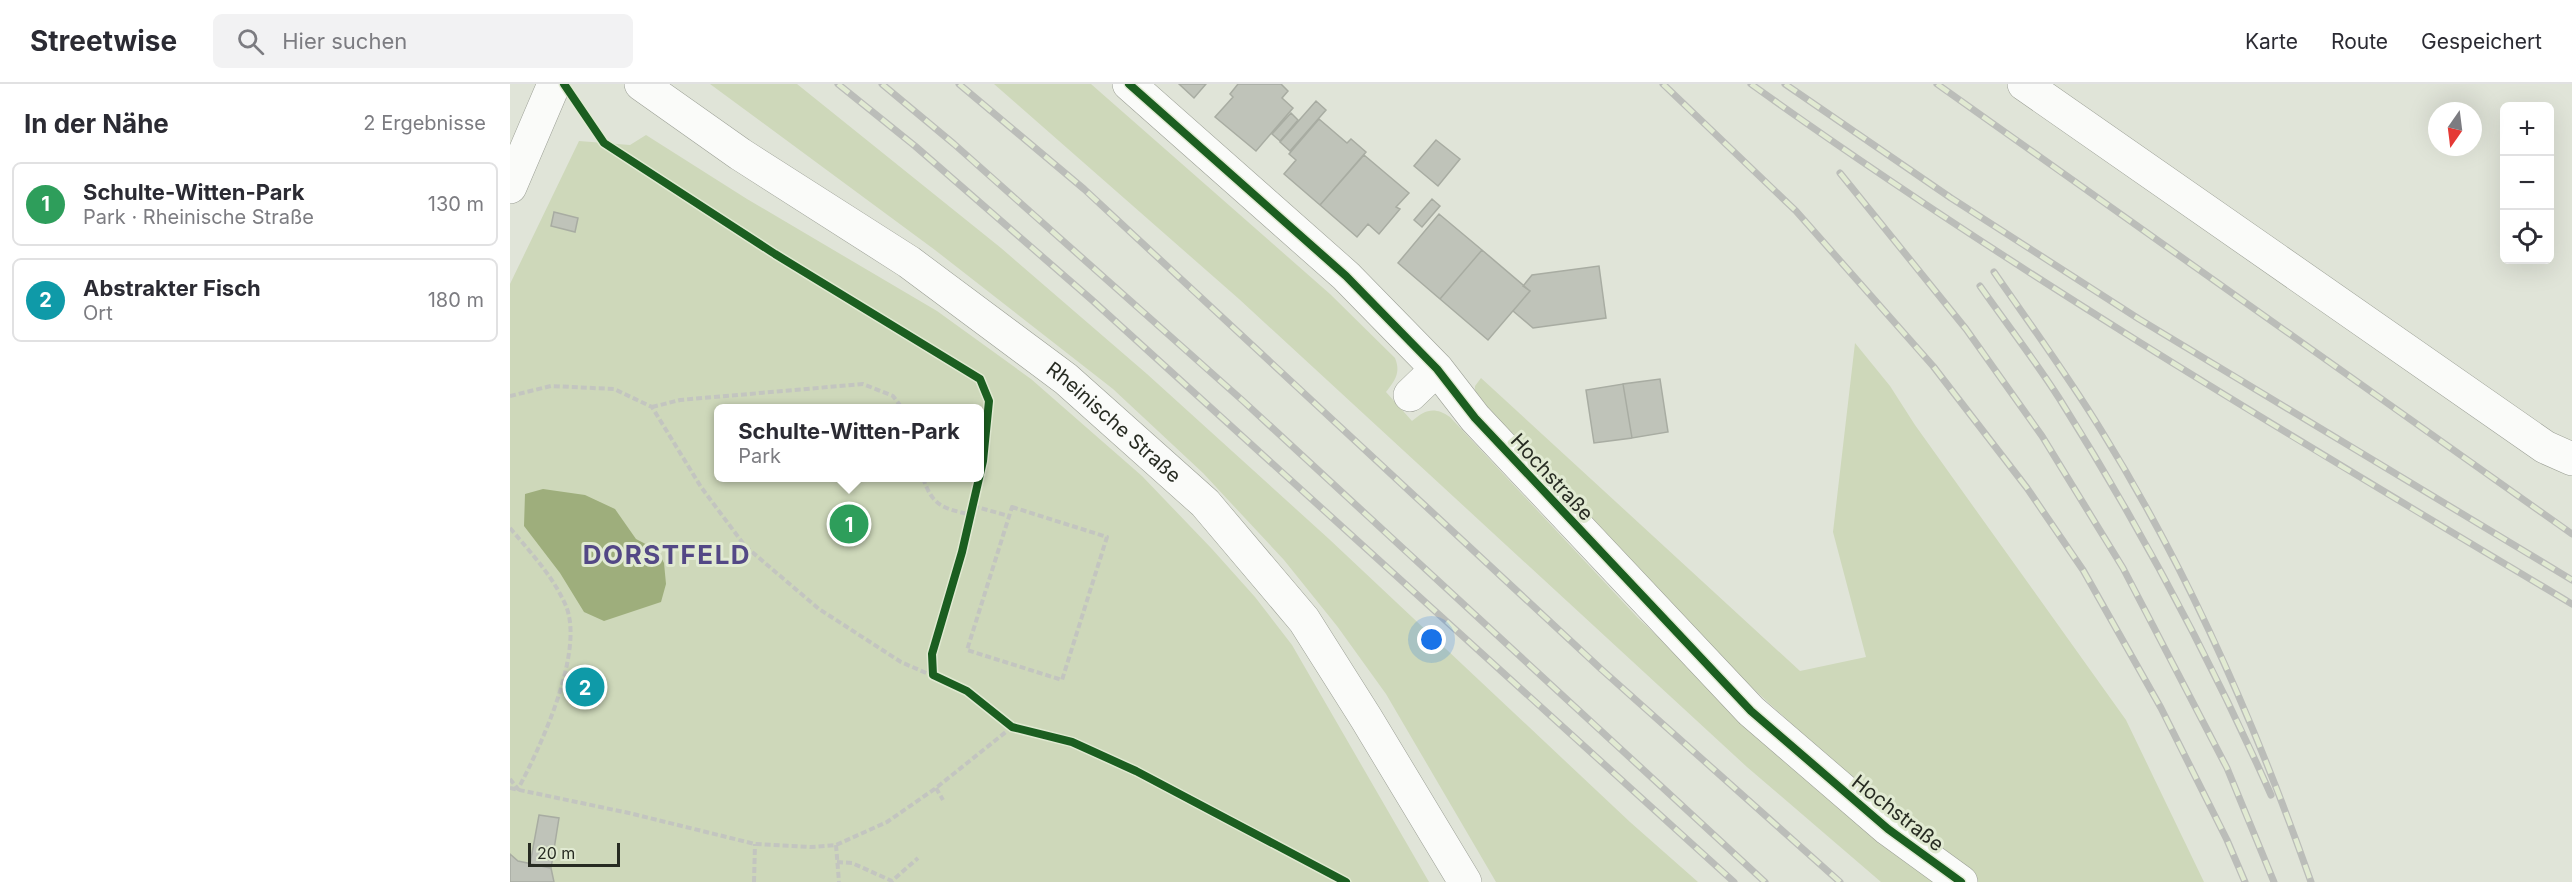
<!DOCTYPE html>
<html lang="de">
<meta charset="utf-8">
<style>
body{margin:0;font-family:Inter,sans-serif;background:#f2f2f3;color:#2b2b33}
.controls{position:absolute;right:18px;top:18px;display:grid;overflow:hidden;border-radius:9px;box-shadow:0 6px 24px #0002}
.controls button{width:54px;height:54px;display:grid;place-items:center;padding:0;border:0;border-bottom:2px solid #e1e1e2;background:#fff;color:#2b2b33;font:30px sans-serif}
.compass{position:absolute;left:1918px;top:18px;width:54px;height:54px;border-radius:50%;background:#fff;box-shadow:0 6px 24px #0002;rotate:194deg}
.scale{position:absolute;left:18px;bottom:15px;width:92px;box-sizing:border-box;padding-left:6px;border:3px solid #272b22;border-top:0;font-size:16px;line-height:21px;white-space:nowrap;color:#272b22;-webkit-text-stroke:4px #e1ead2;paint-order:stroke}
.you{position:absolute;left:922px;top:556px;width:21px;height:21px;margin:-15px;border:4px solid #fff;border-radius:50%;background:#1a73e8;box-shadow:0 0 0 9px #1a73e833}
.badge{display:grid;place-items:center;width:39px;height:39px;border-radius:50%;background:#0b8043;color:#fff;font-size:20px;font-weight:700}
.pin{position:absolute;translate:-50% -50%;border:3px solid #fff;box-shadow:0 2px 6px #0006}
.popup{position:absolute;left:204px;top:320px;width:270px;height:78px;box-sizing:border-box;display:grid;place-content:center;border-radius:9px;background:#fff;filter:drop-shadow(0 2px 4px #0005);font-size:20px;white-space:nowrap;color:#7c7c81}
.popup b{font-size:22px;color:#2b2b33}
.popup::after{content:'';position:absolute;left:50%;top:100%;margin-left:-12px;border:12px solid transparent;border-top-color:#fff}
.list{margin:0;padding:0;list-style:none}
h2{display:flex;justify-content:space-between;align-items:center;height:78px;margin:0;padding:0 24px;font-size:26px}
h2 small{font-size:20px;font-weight:400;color:#7c7c81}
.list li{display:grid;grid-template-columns:39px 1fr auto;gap:18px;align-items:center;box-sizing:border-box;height:84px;margin:0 12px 12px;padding:0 12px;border:2px solid #e1e1e2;border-radius:9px}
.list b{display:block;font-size:22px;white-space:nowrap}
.list p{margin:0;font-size:20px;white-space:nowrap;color:#7c7c81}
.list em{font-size:20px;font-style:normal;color:#7c7c81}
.icon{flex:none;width:33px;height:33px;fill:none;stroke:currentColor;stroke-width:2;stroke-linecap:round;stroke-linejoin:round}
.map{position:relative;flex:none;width:2062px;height:798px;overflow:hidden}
header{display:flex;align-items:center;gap:36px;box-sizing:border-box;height:84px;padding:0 30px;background:#fff;border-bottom:2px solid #e1e1e2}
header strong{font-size:28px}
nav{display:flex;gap:33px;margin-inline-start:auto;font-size:21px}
.search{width:420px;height:54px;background:#f2f2f3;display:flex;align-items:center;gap:15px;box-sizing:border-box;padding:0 21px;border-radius:9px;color:#7c7c81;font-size:22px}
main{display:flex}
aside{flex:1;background:#fff}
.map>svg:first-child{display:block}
</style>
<header>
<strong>Streetwise</strong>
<div class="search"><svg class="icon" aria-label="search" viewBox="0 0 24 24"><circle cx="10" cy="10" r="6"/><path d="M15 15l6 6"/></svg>Hier suchen</div>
<nav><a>Karte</a><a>Route</a><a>Gespeichert</a></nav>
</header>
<main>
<aside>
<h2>In der Nähe<small>2 Ergebnisse</small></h2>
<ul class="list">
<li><span class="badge" style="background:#2e9e5b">1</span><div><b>Schulte-Witten-Park</b><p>Park · Rheinische Straße</p></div><em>130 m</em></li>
<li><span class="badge" style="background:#0f9aa8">2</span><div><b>Abstrakter Fisch</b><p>Ort</p></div><em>180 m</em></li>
</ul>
</aside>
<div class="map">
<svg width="2062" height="798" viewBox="0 0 2062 798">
<rect width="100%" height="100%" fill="#e0e4d8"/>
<path fill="#ced8ba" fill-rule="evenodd" d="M200,0H287L491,164L637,290L819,455L1120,738L1188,798H986L876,610L827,542L774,476L693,389L603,305L425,166Z
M484,0H581L820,210L885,274C891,289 885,296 876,308L902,337C915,326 924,322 940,333L1128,534L1288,683L1425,798H1371L1237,683L729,215Z
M136,51L237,115L427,227L521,295L632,392L702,465L745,513L782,561L919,798H0V200L69,57L120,61ZM208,324H470V394H208Z
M1345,259L1380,302L1405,341L1616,636L1694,798H1463L1401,749L1225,588L964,317L965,302L971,294L1290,587L1356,573L1323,448Z"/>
<path fill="#9eae7c" d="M33,405L75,411L105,425L126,455L147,466L154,479L156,500L151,518L94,537L74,528L50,489L14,442L15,410Z"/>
<path fill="#bfc3b9" stroke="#a8aca2" stroke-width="1.5" d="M669,0H696L684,14Z
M728,0H771L778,7L772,14L783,24L746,67L705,33L723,13L720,10Z
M806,17L816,26L780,67L770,58Z
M781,29L788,36L770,57L762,50Z
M809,35L837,59L841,55L856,68L810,121L774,90L786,76L779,70Z
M926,56L950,75L928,102L904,82Z
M854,71L899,109L886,123L890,125L869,150L858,140L847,153L810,121Z
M922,115L930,122L912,143L904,136Z
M44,128L68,134L65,148L41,142Z
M929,130L972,166L930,215L888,179Z
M972,166L1020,207L978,256L930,215Z
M1089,182L1096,234L1023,244L1003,227L1020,207L1013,202L1022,191Z
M1150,295L1158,348L1122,354L1113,300Z
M1113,300L1122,354L1084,359L1076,306Z
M29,731L49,734L41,784L20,780Z
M0,770L8,777L41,784L44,798H0Z"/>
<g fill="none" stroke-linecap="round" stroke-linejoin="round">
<g stroke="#9b9f95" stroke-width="34">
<path id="minor" d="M619,0L836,192L927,285L965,334L1241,627L1378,745L1451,798
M1514,0L2035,363L2062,375
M900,311L927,285"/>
</g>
<g stroke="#9b9f95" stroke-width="34">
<g id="major">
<path id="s1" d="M131,0L230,70L399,178L556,295L695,419L794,536L856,634L955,798"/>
<path d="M0,103L44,0"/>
</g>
</g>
<path stroke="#c3c5c0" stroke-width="4" stroke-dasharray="6 3" stroke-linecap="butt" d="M0,312L41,302L104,305L142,323L191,403L235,462L309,525L391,578L457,607L502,643L562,658L626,687L836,798
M142,323L170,316L353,300L383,312L392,324
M413,394C423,423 433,424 462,431
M463,422L499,432
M502,423L597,453L552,596L457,566Z
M0,444C21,469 43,492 56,522C75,568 30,664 8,705L0,695
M0,704L119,729L245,760L301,763L326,761L377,738L426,704L502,643
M426,704L433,716
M326,761L329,798
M327,778L342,779L382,797L408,774
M244,798L245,760"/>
<use href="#minor" stroke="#fafbf9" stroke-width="33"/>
<use href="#major" stroke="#fafbf9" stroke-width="33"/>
<g stroke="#bbbdb9" stroke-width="7">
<path id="rail" d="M328,0L405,62L582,216L1224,798
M372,0L444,60L732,316L1255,798
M449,0L574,105L1091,585L1330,798
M1153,0L1286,127L1423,282L1517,404L1573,486L1651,624L1717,756L1735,798
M1241,0C1505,189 1784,354 2062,520
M1275,0L1441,114L1629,235L2062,496
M1427,0L2062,450
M1330,89L1456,245L1532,352L1613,484L1717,684L1764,798
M1484,188C1520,240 1558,292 1591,346C1679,488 1746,641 1801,798
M1470,202C1496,239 1524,275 1549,314C1629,441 1700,574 1761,711"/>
</g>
<use href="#rail" stroke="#e1ead2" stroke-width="4.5" stroke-dasharray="14" stroke-linecap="butt"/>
<g stroke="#e1ead2" stroke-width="11">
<path id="cycleway" d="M54,0L94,59L265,170L470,295L479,317L473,377L452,468L422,570L423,591L457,607L502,643L562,658L626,687L836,798
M619,0L836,192L927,285L965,334L1241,627L1378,745L1451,798"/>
</g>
<use href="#cycleway" stroke="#1b5e20" stroke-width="8"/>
</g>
<g text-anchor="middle" stroke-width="6" stroke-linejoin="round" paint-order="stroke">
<g font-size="20" fill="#272b22" stroke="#e1ead2">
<text dy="7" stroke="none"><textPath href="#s1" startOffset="582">Rheinische Straße</textPath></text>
<text transform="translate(1042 393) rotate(47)" y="7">Hochstraße</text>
<text transform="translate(1388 729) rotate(38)" y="7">Hochstraße</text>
</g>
<g font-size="26" font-weight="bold" letter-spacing="1.5" fill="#534886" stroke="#e1ead2">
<text x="157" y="480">DORSTFELD</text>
</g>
</g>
</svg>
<div class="controls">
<button>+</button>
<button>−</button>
<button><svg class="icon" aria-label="locate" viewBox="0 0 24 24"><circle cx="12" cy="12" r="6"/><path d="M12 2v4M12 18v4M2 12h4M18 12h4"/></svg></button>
</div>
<svg class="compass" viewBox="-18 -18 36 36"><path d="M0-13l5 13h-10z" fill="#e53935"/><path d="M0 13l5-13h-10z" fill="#7c7c81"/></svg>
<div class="scale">20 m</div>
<div class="you"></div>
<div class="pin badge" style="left:339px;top:440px;background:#2e9e5b">1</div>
<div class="popup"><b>Schulte-Witten-Park</b>Park</div>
<div class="pin badge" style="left:75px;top:603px;background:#0f9aa8">2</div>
</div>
</main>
